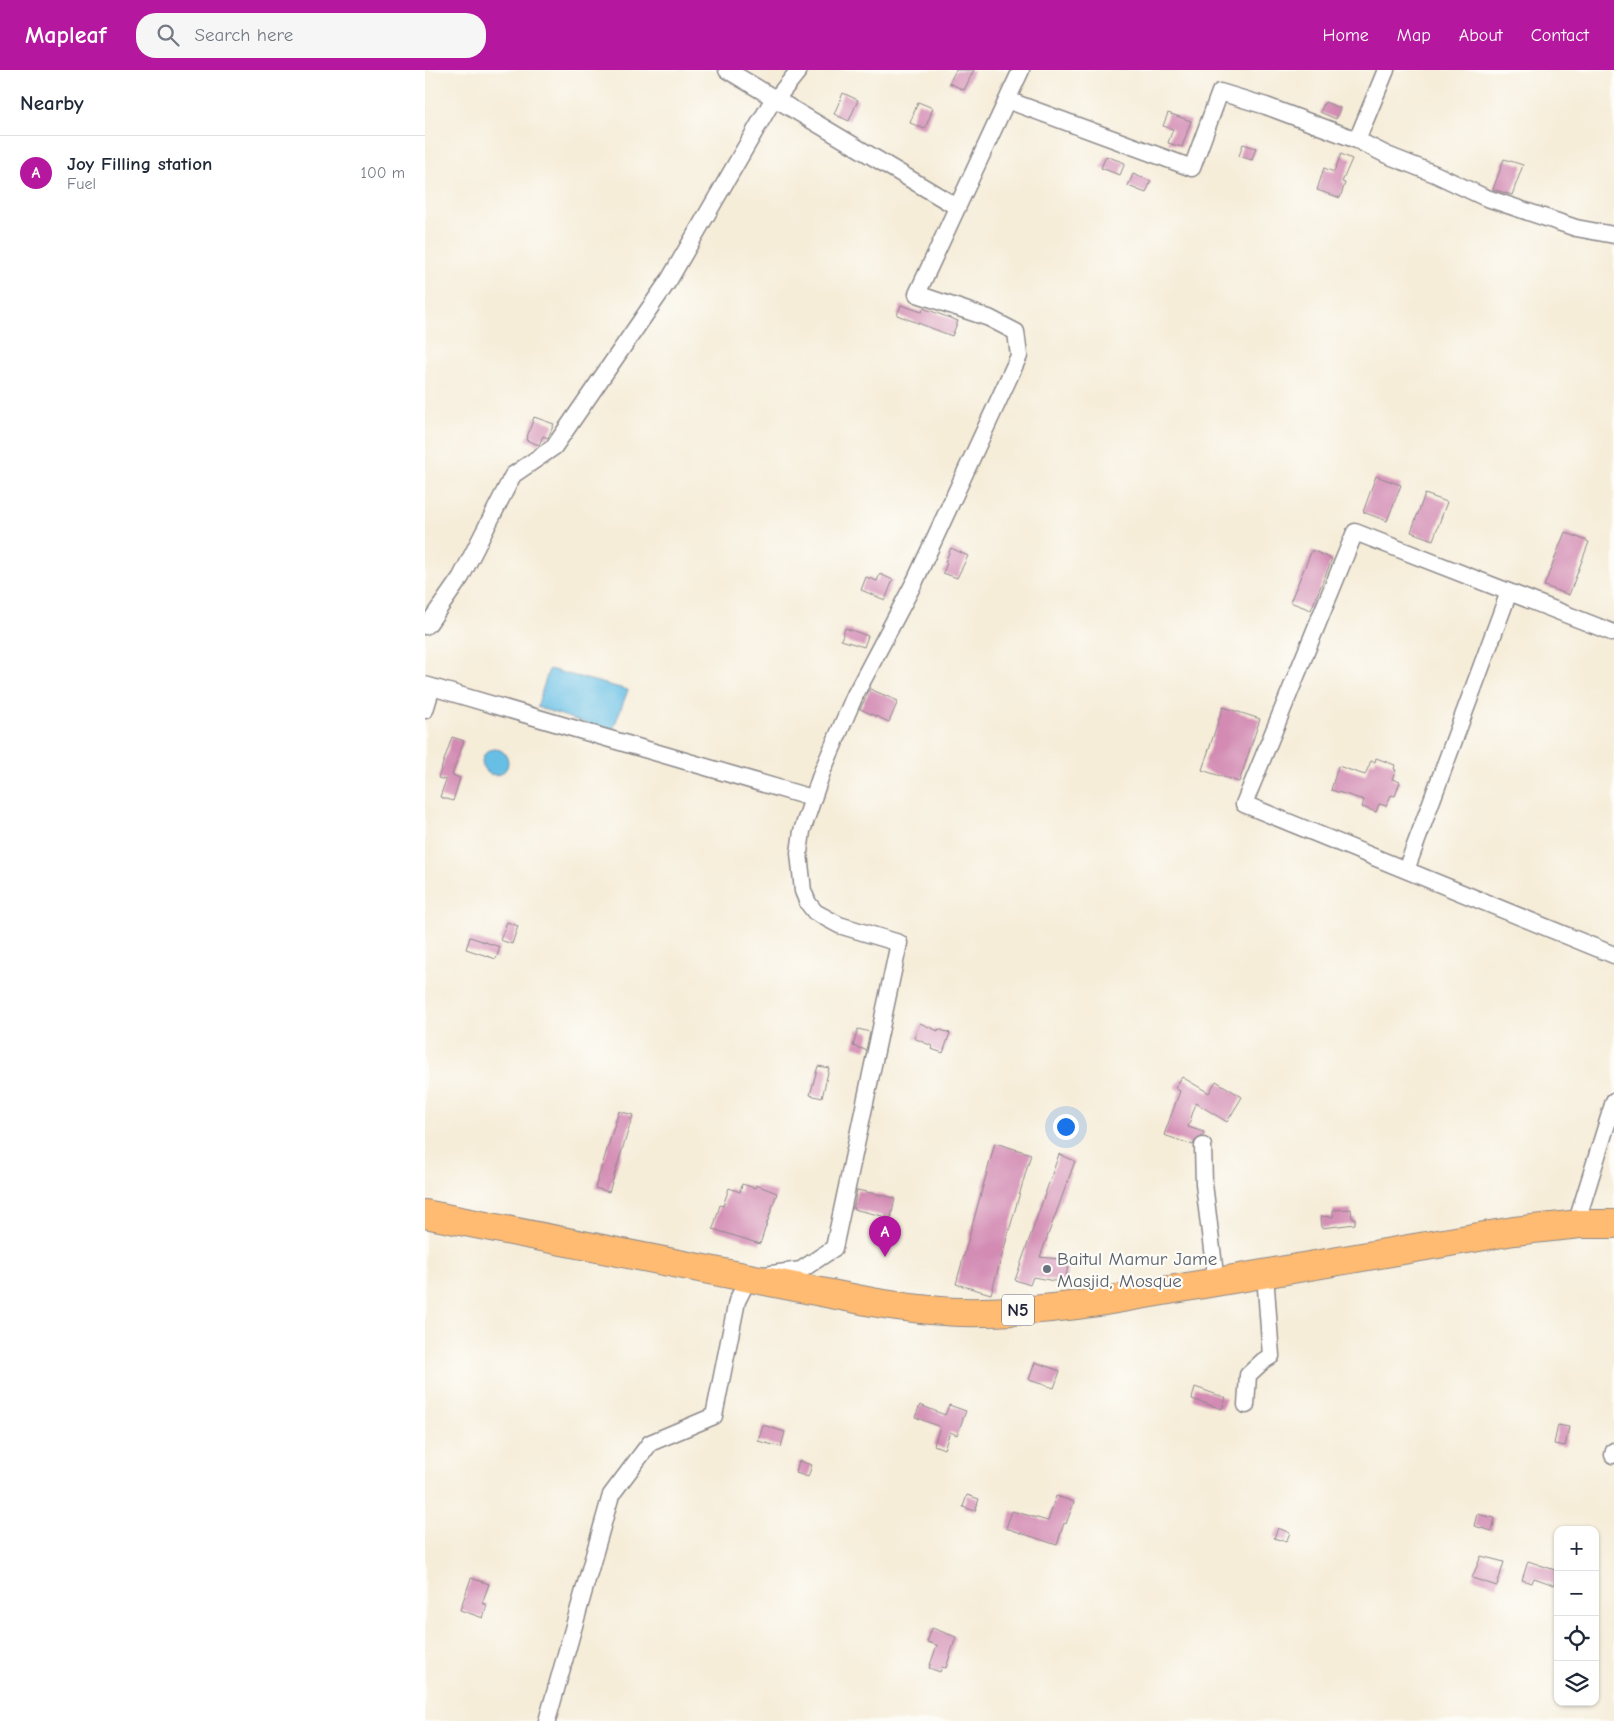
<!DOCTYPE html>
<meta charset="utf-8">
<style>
body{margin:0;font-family:"Comic Neue",sans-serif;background:#f6f6f7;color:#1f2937}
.controls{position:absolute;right:15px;bottom:15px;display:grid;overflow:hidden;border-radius:10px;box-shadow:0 1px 4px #0004}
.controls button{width:45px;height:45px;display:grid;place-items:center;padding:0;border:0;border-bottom:1px solid #e0e1e3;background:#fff;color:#1f2937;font:25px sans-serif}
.you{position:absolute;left:640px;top:1056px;width:18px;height:18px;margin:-12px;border:4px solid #fff;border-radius:50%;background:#1a73e8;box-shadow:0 0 0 8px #1a73e833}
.badge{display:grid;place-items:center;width:32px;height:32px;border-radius:50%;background:#b5179e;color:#fff;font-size:16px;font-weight:700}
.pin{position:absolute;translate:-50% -41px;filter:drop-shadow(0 1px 2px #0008)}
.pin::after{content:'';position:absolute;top:26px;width:18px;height:15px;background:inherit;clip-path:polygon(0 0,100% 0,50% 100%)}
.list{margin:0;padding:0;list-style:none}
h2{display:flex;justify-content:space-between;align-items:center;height:65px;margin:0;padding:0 20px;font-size:21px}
h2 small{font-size:16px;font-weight:400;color:#747a83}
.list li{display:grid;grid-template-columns:32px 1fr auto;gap:15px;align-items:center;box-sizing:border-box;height:75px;padding:0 20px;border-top:1px solid #e0e1e3}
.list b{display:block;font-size:19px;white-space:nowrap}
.list p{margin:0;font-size:16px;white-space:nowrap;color:#747a83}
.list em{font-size:16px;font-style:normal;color:#747a83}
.icon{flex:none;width:28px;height:28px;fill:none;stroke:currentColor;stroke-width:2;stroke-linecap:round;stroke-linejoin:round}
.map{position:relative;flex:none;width:1189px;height:1651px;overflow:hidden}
header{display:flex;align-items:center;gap:30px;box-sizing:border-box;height:70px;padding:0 25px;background:#b5179e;color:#fff}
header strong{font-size:24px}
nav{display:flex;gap:28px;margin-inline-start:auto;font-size:18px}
.search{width:350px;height:45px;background:#f6f6f7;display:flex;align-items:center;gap:12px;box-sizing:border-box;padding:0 18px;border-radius:20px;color:#747a83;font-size:19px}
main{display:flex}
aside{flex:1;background:#fff}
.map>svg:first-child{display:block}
</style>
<header>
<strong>Mapleaf</strong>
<div class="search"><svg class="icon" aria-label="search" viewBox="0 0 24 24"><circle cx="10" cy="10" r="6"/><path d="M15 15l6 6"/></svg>Search here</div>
<nav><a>Home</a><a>Map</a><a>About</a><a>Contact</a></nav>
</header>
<main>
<aside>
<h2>Nearby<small></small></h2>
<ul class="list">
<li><span class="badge">A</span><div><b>Joy Filling station</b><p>Fuel</p></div><em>100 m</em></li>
</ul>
</aside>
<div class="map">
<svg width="1189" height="1651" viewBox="0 0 1189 1651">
<rect width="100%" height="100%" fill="#fdfcf7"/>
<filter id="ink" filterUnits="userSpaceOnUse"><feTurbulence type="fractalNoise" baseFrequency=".02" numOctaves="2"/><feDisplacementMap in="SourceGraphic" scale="10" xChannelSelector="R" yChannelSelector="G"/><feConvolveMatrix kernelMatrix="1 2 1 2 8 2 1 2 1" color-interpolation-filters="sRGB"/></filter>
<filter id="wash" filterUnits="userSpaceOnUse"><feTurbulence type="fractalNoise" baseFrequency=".0096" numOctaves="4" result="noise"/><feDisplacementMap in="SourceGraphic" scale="20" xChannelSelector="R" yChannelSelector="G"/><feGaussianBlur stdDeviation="1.12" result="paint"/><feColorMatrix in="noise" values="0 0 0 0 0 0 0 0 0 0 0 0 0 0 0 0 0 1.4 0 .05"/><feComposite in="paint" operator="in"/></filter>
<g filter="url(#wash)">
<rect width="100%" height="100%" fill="#f6edd9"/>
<path fill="#68bfe5" stroke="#457090" d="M124,599L203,620L187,662L112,637Z
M57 692a13 13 0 1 1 26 0a13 13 0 1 1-26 0Z"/>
<g id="blocks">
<path fill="#d38bb3" d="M531,0H549L539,20L524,13Z
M418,23L433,30L424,51L409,44Z
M493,32L508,38L500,59L485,53Z
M900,32L915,38L911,49L895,42Z
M743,43L766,51L757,77L743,73L748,59L738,56Z
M818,74L831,78L827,90L814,86Z
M916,84L927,89L917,112L920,113L915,128L892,120L899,98L909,102Z
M681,86L700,93L695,105L676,98Z
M1079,89L1098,95L1087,125L1068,119Z
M708,104L726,111L721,123L703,116Z
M476,235L497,242L498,238L533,251L527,266L472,245Z
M109,347L129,354L123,368L118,366L114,375L101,370Z
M951,406L976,415L962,451L938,442Z
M1000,424L1022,432L1008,470L986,462Z
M1140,462L1164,472L1144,525L1119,516Z
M526,478L543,486L532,508L518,503L522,493L520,492Z
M887,480L907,489L886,540L865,532Z
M455,504L468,510L460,530L436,520L441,507L452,511Z
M420,558L443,566L439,577L416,570Z
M445,619L473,631L464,652L435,639Z
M798,637L835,649L814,712L777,700Z
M27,667L39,671L27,705L35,708L28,731L15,727L21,710L13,708Z
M951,688L970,695L969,699L971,700L967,709L975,712L970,726L966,725L961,736L954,734L951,742L937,737L939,730L906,720L913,696L940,705L946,691L950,692Z
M82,852L93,856L87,874L75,870Z
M45,867L75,877L71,889L41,879Z
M495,953L513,961V959L525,963L518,983L506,979L507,976L489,968Z
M433,959L445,962L441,980L428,976Z
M393,996L404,998L397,1028L385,1025Z
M757,1007L784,1023L791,1011L817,1027L802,1052L771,1033L763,1057L779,1062L778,1066L770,1071L768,1075L739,1065L755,1021L750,1018Z
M194,1041L208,1045L184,1122L170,1118Z
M570,1073L606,1084L566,1224L531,1214Z
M634,1084L650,1091L615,1187L644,1190L640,1213L608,1207L605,1215L590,1210Z
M317,1114L330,1118L331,1115L352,1123L335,1174L288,1159L295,1135L298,1136L304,1118L315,1122Z
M432,1120L470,1128L466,1148L428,1139Z
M926,1139L927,1148H930V1154L897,1158L896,1146L908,1147V1140Z
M610,1292L635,1301L629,1318L604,1310Z
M770,1317L801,1328L797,1339L767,1329Z
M495,1335L520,1345L524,1335L541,1341L532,1365L525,1362L519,1379L509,1375L515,1357L490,1347Z
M338,1355L360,1362L356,1377L333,1371Z
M1133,1355L1144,1357L1140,1376L1129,1374Z
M374,1391L387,1395L383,1407L371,1403Z
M542,1425L554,1429L550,1441L538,1437Z
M631,1426L649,1432L641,1454L639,1453L632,1475L581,1458L587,1441L623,1451Z
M1052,1444L1070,1448L1067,1461L1049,1456Z
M853,1458L865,1463L861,1472L849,1468Z
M1056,1486L1079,1492L1072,1516L1047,1508Z
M1103,1491L1133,1501L1129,1515L1109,1508L1107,1513L1097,1510Z
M46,1508L64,1514L57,1533L62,1535L58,1548L35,1540Z
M507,1558L531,1567L521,1598L517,1597L515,1602L504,1598L512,1575L502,1572Z"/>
</g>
</g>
<g filter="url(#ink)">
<use href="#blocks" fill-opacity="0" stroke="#8c888a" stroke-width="1"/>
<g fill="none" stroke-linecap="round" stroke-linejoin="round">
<g stroke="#8c888a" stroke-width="19">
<path id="street" d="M302,0L532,137
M961,0L932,70L962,85L1010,104L1059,127L1151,158L1189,165
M351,29L374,0
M582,30L767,98L795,22L841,36L932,70
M0,556L4,553L36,507L88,405L129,377L244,210L349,28
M1189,563L930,462L819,734L1189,885
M0,615L387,728
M0,640L7,617
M981,800L1084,522
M778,1076L779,1114L791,1212
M1151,1154L1189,1031
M821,1335L823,1305L838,1291L846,1286L840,1204
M1188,1385L1189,1381
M122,1651L186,1425L225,1373L289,1346L312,1231L324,1207L376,1200L409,1178L474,873L414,855L390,842L383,833L378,821L374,783L377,761L397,702L430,625L490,511L594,286L591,262L564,248L492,224L596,0"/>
</g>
<g stroke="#8c888a" stroke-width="30">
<path id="highway" d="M0,1144L447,1232C476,1237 505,1241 535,1242C581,1243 628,1239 674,1232L1089,1161L1155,1154H1189"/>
</g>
<use href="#street" stroke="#fff" stroke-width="16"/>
<use href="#highway" stroke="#ffbb71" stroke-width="28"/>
</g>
</g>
<circle fill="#6b7280" stroke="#fdfcf7" stroke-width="2" cx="622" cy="1199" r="5"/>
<g text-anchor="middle" stroke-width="4.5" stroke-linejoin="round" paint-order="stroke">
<rect fill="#fdfcf7" stroke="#646373" stroke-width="1" x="577" y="1224.5" width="32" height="31" rx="4"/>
<g font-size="18" font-weight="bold" fill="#22223b">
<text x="593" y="1246">N5</text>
</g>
<g font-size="19" fill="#5b616d" stroke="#fdfcf7" text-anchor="start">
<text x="632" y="1195">Baitul Mamur Jame<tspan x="632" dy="22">Masjid, Mosque</tspan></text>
</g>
</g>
</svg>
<div class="controls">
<button>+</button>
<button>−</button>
<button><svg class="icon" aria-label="locate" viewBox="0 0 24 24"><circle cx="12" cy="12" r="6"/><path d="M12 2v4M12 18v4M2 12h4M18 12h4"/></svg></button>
<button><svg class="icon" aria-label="layers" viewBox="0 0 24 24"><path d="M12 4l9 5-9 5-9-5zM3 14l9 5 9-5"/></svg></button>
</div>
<div class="you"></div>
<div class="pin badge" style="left:460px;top:1187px">A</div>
</div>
</main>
